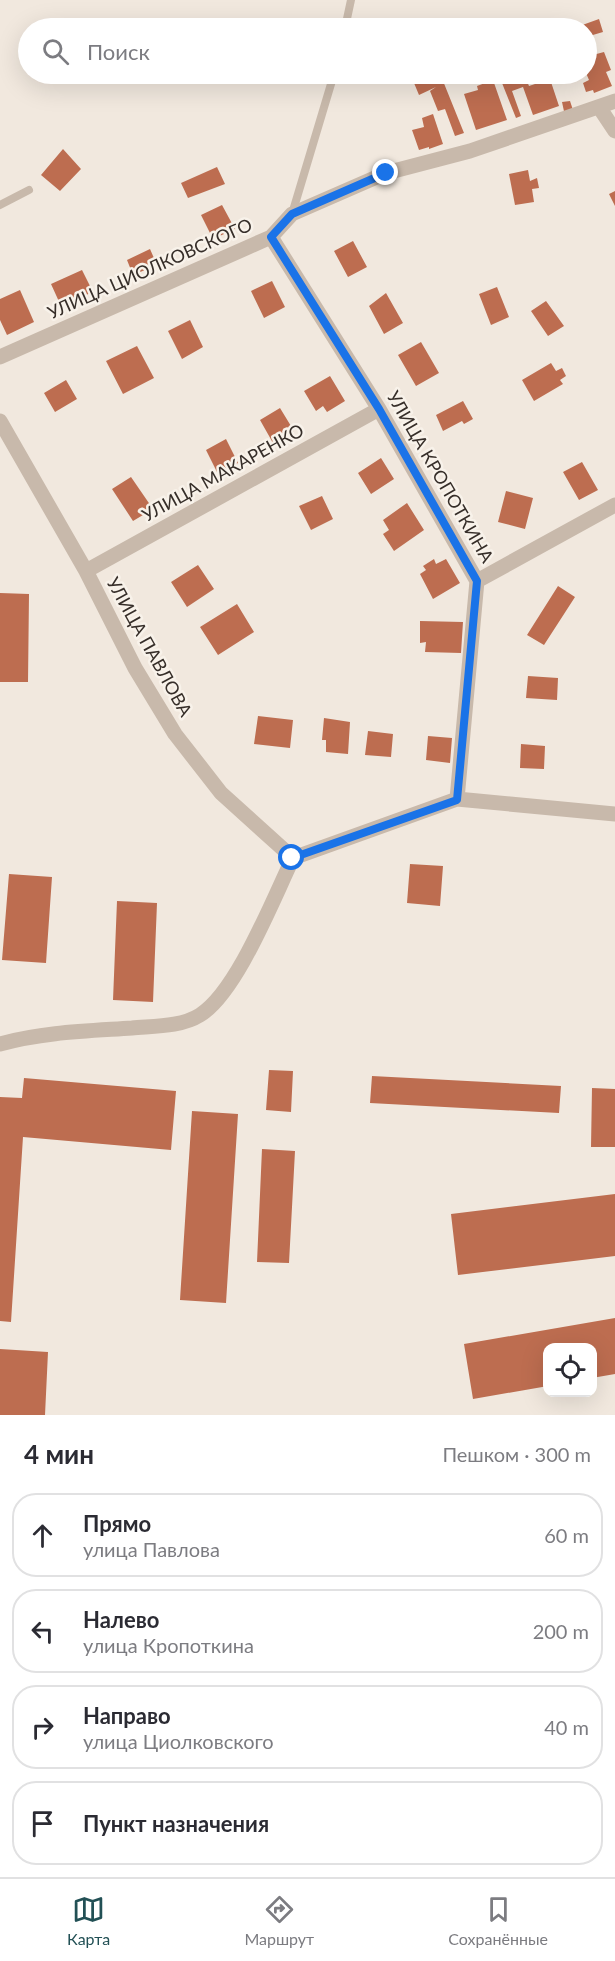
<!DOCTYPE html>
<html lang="ru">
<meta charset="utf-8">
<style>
body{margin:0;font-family:Lato,sans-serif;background:#f7f7f7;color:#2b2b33}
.controls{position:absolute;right:18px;bottom:18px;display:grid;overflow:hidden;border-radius:12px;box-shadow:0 6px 24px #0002}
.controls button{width:54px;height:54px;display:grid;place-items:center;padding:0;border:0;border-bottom:2px solid #e1e1e2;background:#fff;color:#2b2b33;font:30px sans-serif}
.stop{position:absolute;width:18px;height:18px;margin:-14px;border:4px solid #1a73e8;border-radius:50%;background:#fff}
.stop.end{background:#1a73e8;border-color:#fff;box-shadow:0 2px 6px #0008}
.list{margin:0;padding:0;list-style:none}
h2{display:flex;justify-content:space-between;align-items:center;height:78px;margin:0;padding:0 24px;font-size:26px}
h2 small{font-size:20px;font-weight:400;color:#7c7c81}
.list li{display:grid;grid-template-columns:39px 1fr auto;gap:18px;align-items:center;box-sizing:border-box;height:84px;margin:0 12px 12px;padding:0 12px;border:2px solid #e1e1e2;border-radius:24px}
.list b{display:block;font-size:22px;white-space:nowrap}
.list p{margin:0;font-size:20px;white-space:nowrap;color:#7c7c81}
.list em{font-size:20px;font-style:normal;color:#7c7c81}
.icon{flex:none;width:33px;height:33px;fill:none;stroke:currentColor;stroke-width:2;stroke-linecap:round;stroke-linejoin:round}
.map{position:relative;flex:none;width:615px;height:1415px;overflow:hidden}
.search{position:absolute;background:#fff;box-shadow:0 6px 24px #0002;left:18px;right:18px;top:18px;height:66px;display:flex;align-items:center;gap:15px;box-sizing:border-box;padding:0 21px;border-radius:33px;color:#7c7c81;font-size:22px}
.sheet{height:462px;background:#fff}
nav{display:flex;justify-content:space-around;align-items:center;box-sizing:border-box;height:84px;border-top:2px solid #e1e1e2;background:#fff;font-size:16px;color:#7c7c81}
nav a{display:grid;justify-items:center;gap:3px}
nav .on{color:#225055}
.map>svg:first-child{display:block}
</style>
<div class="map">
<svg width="615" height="1415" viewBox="0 0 615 1415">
<rect width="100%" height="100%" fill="#f1e8de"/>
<path fill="#bd6d50" d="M599,19L603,32L586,37V28H574Z
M604,52L611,70L606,72L612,86L594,93L593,90L586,92L583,83L589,80L586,73V64L591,63L589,56Z
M431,74H448L441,76L464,133L455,136L445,109L438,111L430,91L436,87L419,95L414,83L432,76Z
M484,74H524L529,86L550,79L559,106L533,115L523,87L512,91L521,116L516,118L500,78L493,80L491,76L486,79Z
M493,80L507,120L476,130L464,94L478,90L477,86Z
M570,101L574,113L565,116L562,102Z
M433,114L443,144L429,149V147L419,150L412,130L424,127L422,118Z
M63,149L81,169L60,191L41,175Z
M217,167L225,184L188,198L181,183Z
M528,170L530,181L537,178L539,188L532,189L534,202L515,205L509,174Z
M615,191V206L609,194Z
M222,205L235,229L213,239L201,215Z
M353,241L367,267L348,277L334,251Z
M150,249L157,265L133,275L127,260Z
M82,270L93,292L61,306L51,284Z
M272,281L285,307L264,318L251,291Z
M497,287L509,317L491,325L479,294Z
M20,290L34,322L7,335L0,320V299Z
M386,293L403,323L384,334L369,306Z
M546,301L564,326L548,336L531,311Z
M190,320L203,347L182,359L168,331Z
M421,342L439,373L416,386L398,355Z
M137,346L154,378L123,394L106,361Z
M551,363L556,371L562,368L566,376L560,380L563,384L534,401L522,380Z
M330,376L345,401L327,412L323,406L316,411L304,391Z
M66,380L77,399L55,412L44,393Z
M463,401L473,419L464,424L462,421L443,431L436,415Z
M280,408L294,431L273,443L260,420Z
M226,439L238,463L218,474L206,450Z
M381,458L394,479L371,494L358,473Z
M582,462L598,490L579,500L563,472Z
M131,477L153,509L133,521L112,489Z
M506,491L533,498L525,529L498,522Z
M322,496L333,519L311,530L299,506Z
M407,503L424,530L394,551L383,534L389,530L383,520Z
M434,559L436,564L446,559L460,583L433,599L420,574L426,570L423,566Z
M198,565L214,589L187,607L171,582Z
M558,586L575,597L544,645L527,635Z
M0,593L29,594L28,682H0Z
M237,604L254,632L218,655L200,627Z
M420,621L463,622L461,653L425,652L426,642L420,643Z
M528,676L558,678L557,700L526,698Z
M258,716L293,720L290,748L254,744Z
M324,718L350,722L348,754L326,752V740H322Z
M368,731L393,734L391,757L365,755Z
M428,736L452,738L450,763L426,760Z
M521,744L545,746L544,769L520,768Z
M410,864L443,866L440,906L407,903Z
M9,874L52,877L46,963L2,960Z
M117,901L157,903L153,1002L113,1000Z
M269,1070L293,1071L291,1112L266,1110Z
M372,1076L561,1086L559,1113L370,1103Z
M24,1078L176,1091L171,1150L23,1137L11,1322L0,1321V1097L22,1098Z
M592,1088L615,1089V1147H591Z
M192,1111L238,1114L226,1303L180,1300Z
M262,1149L295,1151L289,1263L257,1262Z
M615,1194V1256L458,1275L451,1214Z
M615,1318V1374L592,1378V1347H548V1386L473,1399L464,1344Z
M0,1349L48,1352L45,1415H0Z"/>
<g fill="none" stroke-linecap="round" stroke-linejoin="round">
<path stroke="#c8b9ab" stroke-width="8" d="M345,28L351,0
M0,205L29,190
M292,214L334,74"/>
<path stroke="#c8b9ab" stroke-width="15" d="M599,107L615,131
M271,237L379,409L477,581L457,799
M0,357L271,237L292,214L386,173L470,151L615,101
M0,421L86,571L135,668L175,734L221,793L293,858L457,799L615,814
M86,571L379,409
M477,581L615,505
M0,1044C43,1032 88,1031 132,1028C154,1026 181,1027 200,1015C237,992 273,899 293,858"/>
</g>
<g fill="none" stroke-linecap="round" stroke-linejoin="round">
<path stroke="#1a73e8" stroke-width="8" d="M292,858L457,800L477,581L379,409L271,237L292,214L386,173"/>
</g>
<g text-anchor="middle" stroke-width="5" stroke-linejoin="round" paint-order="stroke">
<g font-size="18" fill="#362e29" stroke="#f8f2ea">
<text transform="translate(150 269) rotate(-24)" y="6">УЛИЦА ЦИОЛКОВСКОГО</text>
<text transform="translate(223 473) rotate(-29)" y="6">УЛИЦА МАКАРЕНКО</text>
<text transform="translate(440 477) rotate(60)" y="6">УЛИЦА КРОПОТКИНА</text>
<text transform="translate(149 647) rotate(61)" y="6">УЛИЦА ПАВЛОВА</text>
</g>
</g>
</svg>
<div class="controls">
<button><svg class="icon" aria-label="locate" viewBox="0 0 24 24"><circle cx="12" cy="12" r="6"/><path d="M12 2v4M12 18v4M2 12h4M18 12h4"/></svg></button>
</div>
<div class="stop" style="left:292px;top:858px"></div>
<div class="stop end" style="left:386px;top:173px"></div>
<div class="search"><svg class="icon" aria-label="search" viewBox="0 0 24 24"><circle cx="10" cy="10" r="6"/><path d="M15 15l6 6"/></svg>Поиск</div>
</div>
<section class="sheet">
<h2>4 мин<small>Пешком · 300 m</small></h2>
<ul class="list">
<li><svg class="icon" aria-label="ahead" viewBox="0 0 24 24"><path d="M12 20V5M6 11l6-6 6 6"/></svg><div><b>Прямо</b><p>улица Павлова</p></div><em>60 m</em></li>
<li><svg class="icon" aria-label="left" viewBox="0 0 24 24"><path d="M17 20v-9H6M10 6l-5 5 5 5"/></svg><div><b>Налево</b><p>улица Кропоткина</p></div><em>200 m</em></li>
<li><svg class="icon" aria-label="right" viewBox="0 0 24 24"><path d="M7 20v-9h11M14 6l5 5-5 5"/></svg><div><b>Направо</b><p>улица Циолковского</p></div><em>40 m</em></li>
<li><svg class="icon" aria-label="arrive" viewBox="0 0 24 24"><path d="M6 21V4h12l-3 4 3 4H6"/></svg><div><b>Пункт назначения</b></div></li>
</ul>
</section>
<nav>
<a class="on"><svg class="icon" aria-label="map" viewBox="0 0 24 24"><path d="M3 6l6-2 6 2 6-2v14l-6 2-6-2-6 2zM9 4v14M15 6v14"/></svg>Карта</a>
<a><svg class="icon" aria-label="directions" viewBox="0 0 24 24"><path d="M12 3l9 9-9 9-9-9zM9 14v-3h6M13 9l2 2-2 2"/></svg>Маршрут</a>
<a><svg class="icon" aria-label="saved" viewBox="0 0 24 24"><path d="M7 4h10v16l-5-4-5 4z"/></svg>Сохранённые</a>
</nav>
